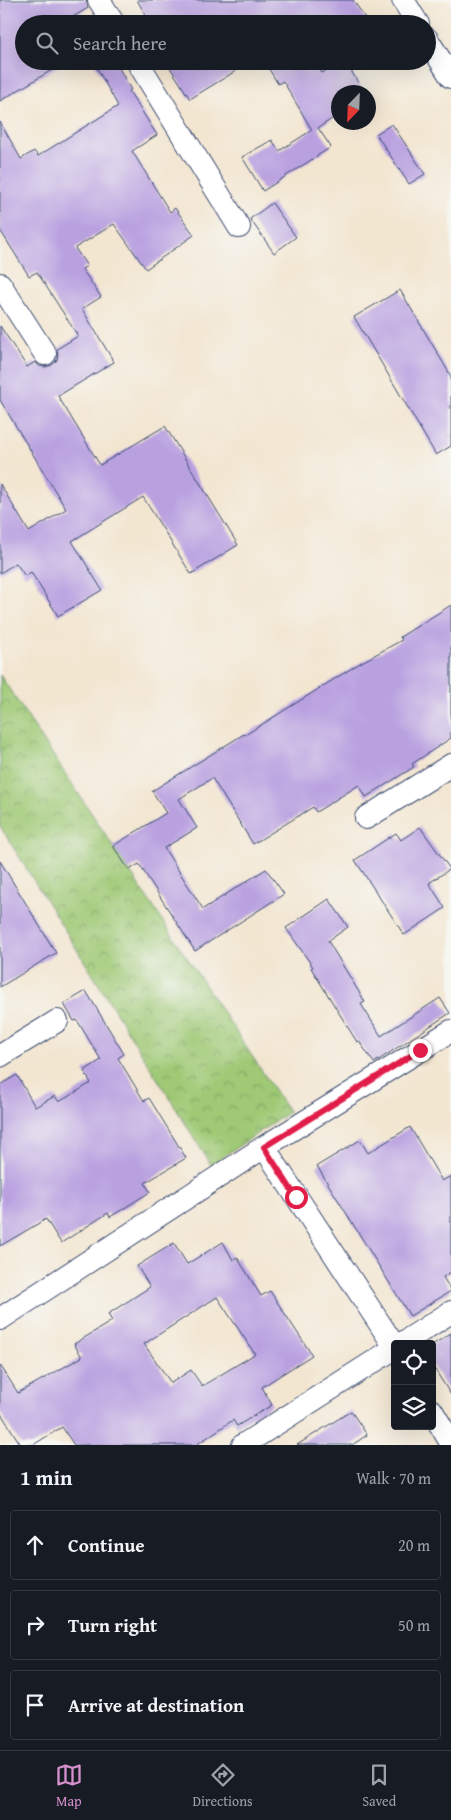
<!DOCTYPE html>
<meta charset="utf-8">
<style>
body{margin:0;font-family:"Gentium Book Plus",serif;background:#242831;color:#f1f3f6}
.controls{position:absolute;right:15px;bottom:15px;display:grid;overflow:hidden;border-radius:5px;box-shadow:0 5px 20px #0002}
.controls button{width:45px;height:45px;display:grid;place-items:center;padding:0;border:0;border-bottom:1px solid #363941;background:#171b24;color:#f1f3f6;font:25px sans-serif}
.compass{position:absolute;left:331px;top:85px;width:45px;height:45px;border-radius:50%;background:#171b24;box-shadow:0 5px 20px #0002;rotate:203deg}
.stop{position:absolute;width:15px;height:15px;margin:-11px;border:4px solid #e11d48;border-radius:50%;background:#fff}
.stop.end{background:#e11d48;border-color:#fff;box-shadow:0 1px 5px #0008}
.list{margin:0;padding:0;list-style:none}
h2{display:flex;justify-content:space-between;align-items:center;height:65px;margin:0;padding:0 20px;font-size:21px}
h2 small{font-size:16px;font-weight:400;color:#9ea1a6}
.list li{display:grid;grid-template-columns:32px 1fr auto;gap:15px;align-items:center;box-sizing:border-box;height:70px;margin:0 10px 10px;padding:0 10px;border:1px solid #363941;border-radius:5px}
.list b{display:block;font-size:19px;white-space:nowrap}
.list em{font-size:16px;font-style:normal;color:#9ea1a6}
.icon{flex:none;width:28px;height:28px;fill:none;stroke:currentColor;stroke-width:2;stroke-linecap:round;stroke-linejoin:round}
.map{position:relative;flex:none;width:451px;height:1445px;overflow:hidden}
.search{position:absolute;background:#171b24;box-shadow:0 5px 20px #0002;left:15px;right:15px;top:15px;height:55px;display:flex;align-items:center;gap:12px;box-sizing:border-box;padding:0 18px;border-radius:28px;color:#9ea1a6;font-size:19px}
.sheet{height:305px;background:#171b24}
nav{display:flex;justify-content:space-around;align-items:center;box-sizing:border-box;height:70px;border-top:1px solid #363941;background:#171b24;font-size:14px;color:#9ea1a6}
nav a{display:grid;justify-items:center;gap:2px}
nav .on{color:#d690ce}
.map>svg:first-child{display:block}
</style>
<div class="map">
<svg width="451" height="1445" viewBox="0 0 451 1445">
<defs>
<pattern id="park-crowns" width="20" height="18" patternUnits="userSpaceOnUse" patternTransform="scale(1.25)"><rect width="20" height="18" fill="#9fc975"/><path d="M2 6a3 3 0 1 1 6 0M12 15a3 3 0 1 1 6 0" fill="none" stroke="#81a463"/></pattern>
</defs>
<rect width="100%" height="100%" fill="#f6f6f2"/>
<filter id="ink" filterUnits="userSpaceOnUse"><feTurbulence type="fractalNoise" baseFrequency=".02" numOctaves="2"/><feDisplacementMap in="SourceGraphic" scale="10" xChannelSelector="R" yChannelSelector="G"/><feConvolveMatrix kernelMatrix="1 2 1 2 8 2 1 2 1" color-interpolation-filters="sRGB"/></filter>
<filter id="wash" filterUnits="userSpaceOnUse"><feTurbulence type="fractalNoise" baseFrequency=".0096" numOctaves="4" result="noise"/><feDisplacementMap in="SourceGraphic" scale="20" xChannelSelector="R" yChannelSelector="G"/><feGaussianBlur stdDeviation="1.12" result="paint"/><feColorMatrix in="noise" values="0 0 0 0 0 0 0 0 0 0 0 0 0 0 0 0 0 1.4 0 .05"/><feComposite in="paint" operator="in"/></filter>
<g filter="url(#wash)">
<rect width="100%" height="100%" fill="#f3e6d1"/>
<path fill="url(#park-crowns)" stroke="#5d7c6a" d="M0,675L289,1112L211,1165L0,826Z"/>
<g id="blocks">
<path fill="#b9a1e0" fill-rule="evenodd" d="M0,0H86L88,8L61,24H24V61H67L0,101Z
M137,0H353L369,24H151Z
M93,61H115L131,90L129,91L157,135L132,151L170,212L175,208L194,235L146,269L114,224L75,248L87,266L82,269L101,297L82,309L114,362L58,396L100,465L165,426L238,545L191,574L143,497L72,541L102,590L58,616L31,572L25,576L16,563L0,573V484L29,532L66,509L0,400V326L27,367L35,362L39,366L45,367L52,365L57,360L58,354L57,349L78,336L37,272L29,276L0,230V122L21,159L34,151L38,156L118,106Z
M166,61H252L190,99Z
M264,61H317L315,62L322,73L342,61H345L364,92H338V115L318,128L331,147L263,191L242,157L272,140L279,151L312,130L283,81L278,84Z
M392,124L425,174L409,184L376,134Z
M272,203L296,237L274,253L250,219Z
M400,290L451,376V446L436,455L354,317Z
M451,605V738L412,764L414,767L366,797L359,785L316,812L313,807L253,844L212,778L179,799L197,828L164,848L203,909L266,869L284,894L195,951L139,864L129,870L113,846L166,813L152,791L244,734L245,735L360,663L402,640L400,637Z
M420,827L450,869L429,883L445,908L404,935L355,860L396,833L401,840Z
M0,861L56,953L0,987Z
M329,899L348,927L328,941L365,1002L361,1004L381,1036L440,998L450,1013L374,1063L359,1041L357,1042L311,968L313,967L286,928Z
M86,991L124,1054L118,1058L144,1101L149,1098L186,1158L145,1183L150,1192L110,1217L108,1213L61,1243L46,1219L0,1246V1085L17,1075L35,1107L55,1096L59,1102L91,1083L84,1071L101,1060L77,1020L74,1021L64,1004Z
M410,1127L442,1181L451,1176V1272L443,1277L451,1291L410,1316L317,1166L360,1140L368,1153Z
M223,1242L233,1260L237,1257L261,1296L270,1291L312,1355L262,1387L272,1405L237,1426L233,1420L196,1445H74L62,1427L33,1445H21L0,1412V1365L18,1393L82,1357L74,1344L112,1321L108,1314L150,1287L137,1266L174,1243L187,1264ZM217,1297L255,1354L202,1386L191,1370L171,1383L144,1344Z
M451,1333V1395L432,1365V1345Z
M351,1411L367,1435L352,1445H297Z"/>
</g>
</g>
<g filter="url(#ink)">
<use href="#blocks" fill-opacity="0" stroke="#3b4a6f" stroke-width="1"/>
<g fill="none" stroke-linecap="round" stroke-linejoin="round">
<g stroke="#3b4a6f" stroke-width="24">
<path id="minor" d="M99,0L114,24
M403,0L418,24
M427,39L451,77
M137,61L239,227
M0,284L45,354
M366,818L451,765
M0,1056L57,1021
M264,1147L395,1347
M0,1319L264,1147L451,1031
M401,1344L451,1312
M432,1411L451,1443
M243,1445L395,1348"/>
</g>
<use href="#minor" stroke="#fff" stroke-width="22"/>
</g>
</g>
<g fill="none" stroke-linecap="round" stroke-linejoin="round" filter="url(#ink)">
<path stroke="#e11d48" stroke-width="6" d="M296,1197L264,1147L420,1050"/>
</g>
</svg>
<div class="controls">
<button><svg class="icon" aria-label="locate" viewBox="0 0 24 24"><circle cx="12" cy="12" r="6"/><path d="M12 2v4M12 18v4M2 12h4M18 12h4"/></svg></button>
<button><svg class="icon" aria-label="layers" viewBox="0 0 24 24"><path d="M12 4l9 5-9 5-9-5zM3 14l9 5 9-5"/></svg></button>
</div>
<svg class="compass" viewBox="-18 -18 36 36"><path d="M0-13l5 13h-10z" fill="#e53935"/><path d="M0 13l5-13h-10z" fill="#9ea1a6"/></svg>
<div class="stop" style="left:296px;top:1197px"></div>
<div class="stop end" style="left:420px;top:1050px"></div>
<div class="search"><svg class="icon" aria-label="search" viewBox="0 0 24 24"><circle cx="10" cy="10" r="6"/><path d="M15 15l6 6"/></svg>Search here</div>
</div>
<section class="sheet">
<h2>1 min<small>Walk · 70 m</small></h2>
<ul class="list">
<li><svg class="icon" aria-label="ahead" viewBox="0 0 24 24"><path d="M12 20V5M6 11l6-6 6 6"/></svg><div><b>Continue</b></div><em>20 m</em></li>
<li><svg class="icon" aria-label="right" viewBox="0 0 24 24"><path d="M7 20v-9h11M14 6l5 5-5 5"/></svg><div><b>Turn right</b></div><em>50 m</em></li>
<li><svg class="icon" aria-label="arrive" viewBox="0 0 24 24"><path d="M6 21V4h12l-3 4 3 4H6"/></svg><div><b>Arrive at destination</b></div></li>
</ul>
</section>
<nav>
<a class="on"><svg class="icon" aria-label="map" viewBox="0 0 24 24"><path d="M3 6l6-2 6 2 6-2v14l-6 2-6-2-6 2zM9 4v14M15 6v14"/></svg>Map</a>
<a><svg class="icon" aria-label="directions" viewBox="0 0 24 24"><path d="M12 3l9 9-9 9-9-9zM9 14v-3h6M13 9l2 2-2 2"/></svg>Directions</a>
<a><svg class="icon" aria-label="saved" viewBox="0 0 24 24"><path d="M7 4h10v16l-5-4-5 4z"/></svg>Saved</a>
</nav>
